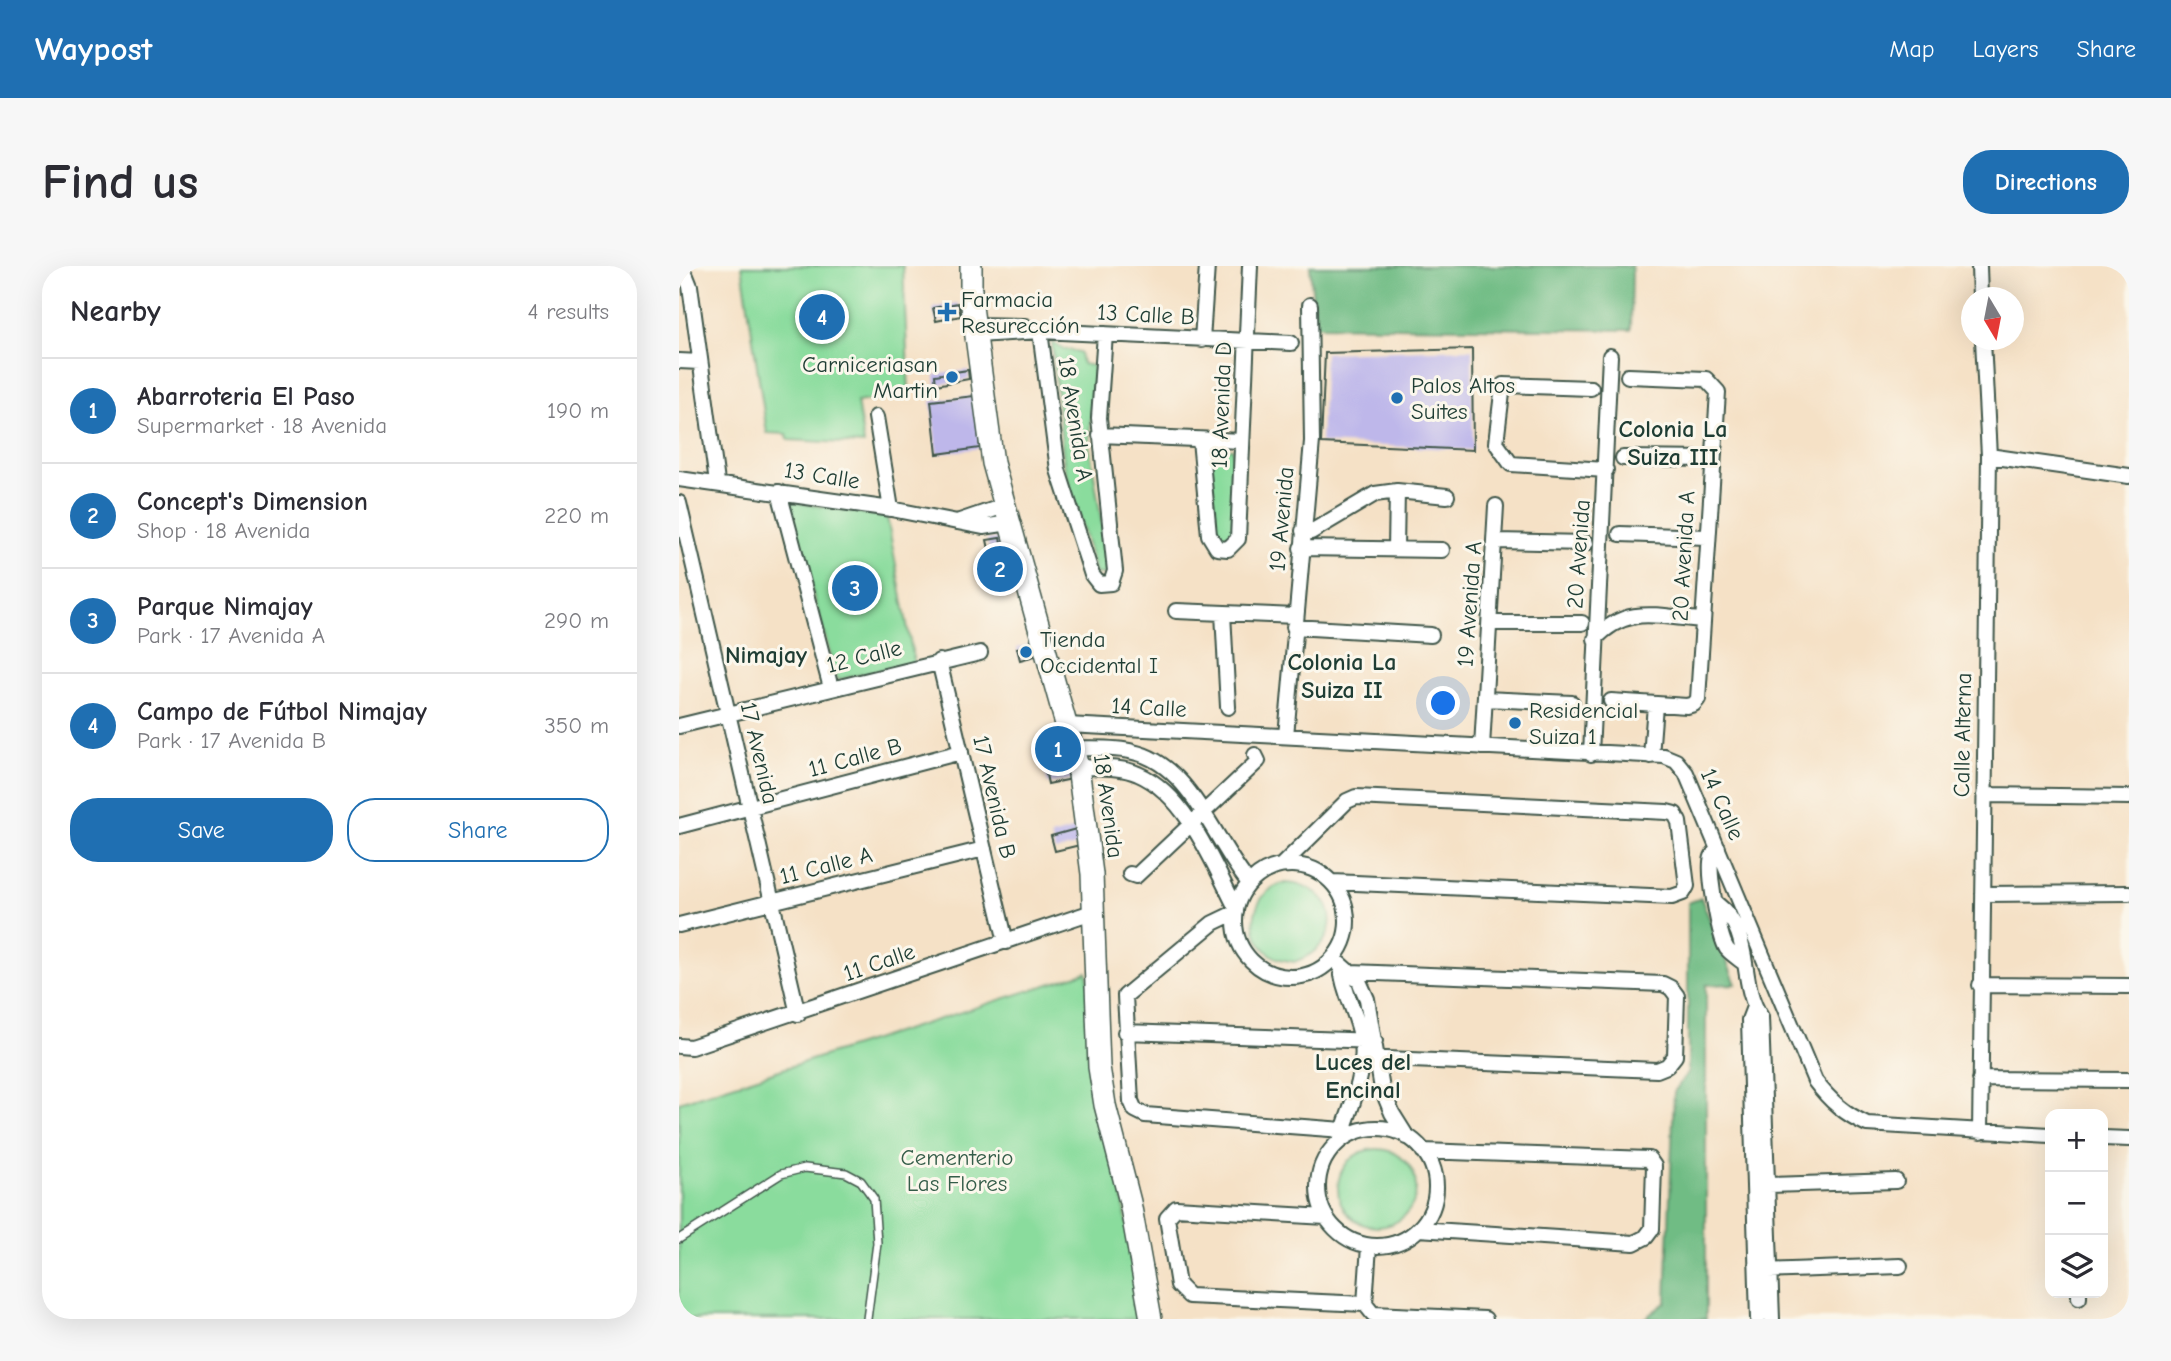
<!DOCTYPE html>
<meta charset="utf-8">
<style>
body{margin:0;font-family:"Comic Neue",sans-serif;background:#f7f7f7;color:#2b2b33}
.controls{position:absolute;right:21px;bottom:21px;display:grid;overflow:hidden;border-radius:14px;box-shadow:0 7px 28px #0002}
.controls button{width:63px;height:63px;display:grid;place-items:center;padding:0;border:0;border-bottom:2px solid #e1e1e2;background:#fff;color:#2b2b33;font:35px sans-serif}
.compass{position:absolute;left:1282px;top:21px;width:63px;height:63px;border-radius:50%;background:#fff;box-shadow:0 7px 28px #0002;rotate:170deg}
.you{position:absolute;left:765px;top:438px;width:24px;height:24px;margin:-18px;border:5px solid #fff;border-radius:50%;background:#1a73e8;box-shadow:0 0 0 10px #1a73e833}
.badge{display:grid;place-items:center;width:46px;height:46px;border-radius:50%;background:#1f6fb2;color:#fff;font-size:23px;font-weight:700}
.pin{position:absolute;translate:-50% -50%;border:4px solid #fff;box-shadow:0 2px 7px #0006}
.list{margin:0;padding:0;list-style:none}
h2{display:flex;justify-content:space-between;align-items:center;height:91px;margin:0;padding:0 28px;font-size:30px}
h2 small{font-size:23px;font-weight:400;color:#7c7c81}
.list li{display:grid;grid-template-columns:46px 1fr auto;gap:21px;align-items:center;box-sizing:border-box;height:105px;padding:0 28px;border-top:2px solid #e1e1e2}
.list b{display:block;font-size:26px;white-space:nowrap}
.list p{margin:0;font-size:23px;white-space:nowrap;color:#7c7c81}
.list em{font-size:23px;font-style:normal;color:#7c7c81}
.actions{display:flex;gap:14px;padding:21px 28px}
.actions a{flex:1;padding:16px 0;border:2px solid #1f6fb2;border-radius:28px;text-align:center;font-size:24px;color:#1f6fb2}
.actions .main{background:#1f6fb2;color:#fff}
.icon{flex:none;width:38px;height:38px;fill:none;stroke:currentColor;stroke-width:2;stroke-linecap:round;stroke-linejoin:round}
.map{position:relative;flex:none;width:1450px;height:1053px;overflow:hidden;border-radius:28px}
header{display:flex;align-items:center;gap:42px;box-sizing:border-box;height:98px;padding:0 35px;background:#1f6fb2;color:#fff}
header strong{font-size:33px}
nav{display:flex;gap:38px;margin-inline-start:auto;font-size:24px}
.intro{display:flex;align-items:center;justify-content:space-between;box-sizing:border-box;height:168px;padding:0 42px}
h1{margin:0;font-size:49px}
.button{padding:18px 32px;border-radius:28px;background:#1f6fb2;color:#fff;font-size:24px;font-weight:700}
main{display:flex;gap:42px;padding:0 42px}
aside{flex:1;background:#fff;border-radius:28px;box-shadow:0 7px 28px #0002}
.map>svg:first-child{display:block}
</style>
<header>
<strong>Waypost</strong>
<nav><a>Map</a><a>Layers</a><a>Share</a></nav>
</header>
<div class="intro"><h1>Find us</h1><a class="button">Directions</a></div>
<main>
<aside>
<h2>Nearby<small>4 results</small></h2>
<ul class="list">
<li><span class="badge">1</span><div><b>Abarroteria El Paso</b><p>Supermarket · 18 Avenida</p></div><em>190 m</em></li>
<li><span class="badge">2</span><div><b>Concept's Dimension</b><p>Shop · 18 Avenida</p></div><em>220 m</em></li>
<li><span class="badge">3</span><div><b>Parque Nimajay</b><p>Park · 17 Avenida A</p></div><em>290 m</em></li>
<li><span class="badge">4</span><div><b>Campo de Fútbol Nimajay</b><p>Park · 17 Avenida B</p></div><em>350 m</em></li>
</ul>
<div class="actions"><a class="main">Save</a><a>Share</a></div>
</aside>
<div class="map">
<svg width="1450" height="1053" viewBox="0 0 1450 1053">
<rect width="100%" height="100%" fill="#fbf7ec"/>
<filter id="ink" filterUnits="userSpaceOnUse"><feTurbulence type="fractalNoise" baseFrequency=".0143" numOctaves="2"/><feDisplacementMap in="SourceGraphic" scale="14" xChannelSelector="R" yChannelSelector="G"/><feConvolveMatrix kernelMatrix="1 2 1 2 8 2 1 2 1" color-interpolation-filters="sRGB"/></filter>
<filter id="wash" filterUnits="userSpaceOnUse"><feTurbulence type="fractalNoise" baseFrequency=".00686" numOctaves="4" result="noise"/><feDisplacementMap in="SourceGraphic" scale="28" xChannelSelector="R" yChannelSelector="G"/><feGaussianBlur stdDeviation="1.57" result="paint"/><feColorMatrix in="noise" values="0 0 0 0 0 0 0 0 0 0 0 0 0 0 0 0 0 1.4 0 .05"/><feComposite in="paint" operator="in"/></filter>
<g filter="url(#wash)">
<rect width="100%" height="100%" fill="#f5e1c6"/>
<path fill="#8adc9d" stroke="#548c68" stroke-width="2" d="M63,0H224L230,128L178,136L185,178L109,174L108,168L88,167Z
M373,76L384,83L401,86L403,98L415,100L410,178L431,308H417L385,199Z
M530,182L554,183L555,263L545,273L539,271Z
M108,235L208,251L235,396L158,414Z
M605,617C661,618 669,678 615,696C608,694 600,694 594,690C564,671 572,625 605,617Z
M408,706L463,1053H0V836Z
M659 922a39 39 0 1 1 78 0a39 39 0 1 1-78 0Z"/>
<path fill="#6fbc84" stroke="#477c5c" stroke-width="2" d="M631,0H953L952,64L636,60Z
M1022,632L1057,718L1027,719V1053H965L987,1036L995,826L1009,806V637Z"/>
<g id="blocks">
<path fill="#beb7ea" d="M279,37L282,50L257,55L254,42Z
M793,83L794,184L642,177L646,87Z
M289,104L290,113L257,119L256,109Z
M295,130L301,182L258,188L252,135Z
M321,272L325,289L312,292L308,274Z
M325,294L329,310L317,312L313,296Z
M353,378L356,390L341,394L338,382Z
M383,472L388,490L375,493L370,476Z
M390,499L393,513L369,518L366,504Z
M397,563L401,579L376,585L372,570Z"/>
</g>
</g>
<g filter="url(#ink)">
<use href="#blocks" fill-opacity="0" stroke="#3f564a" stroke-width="2"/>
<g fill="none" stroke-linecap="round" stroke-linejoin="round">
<g stroke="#3f564a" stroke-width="10">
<path id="lane" d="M0,973L102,908L126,902L167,907L182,915L195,933L198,977L188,1053"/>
</g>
<g stroke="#3f564a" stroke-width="18">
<path id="street" d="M1300,0L1301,32
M0,5L7,10L11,20L38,216
M295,59L346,60
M361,65L379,204L413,309L420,318L432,317L436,305L420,152L426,68
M298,69L361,65L612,77
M523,74L528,0
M0,95L21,96
M912,122L824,119L817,177L832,198L927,204
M197,151L212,243
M421,169L563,175
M521,174L530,269L538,282L549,283L559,273L571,0
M1310,190L1450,210
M944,192L1033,193
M0,213L212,243L304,261L330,257
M100,226L152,422
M0,237L119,748
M278,256L325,240
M624,265L632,266L696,228L718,225L768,230
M941,268L1028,271
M817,275L907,277
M622,282L763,284
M717,283L718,225
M497,345L616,350
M544,347L549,441
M812,357H903
M615,361L752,369
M916,373C948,338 980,351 1023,354
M260,395L327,676
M806,433L893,437
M932,435L1008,440L1015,438L1019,433L1039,126L1027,113L949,110
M388,459L985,490L997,495L1007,507L1136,815C1151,835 1166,848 1188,858L1371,869
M0,460L301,387
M607,470L633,175L631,39
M803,481L817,240
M395,482C414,483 436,481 454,486C512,498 536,577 570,617
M912,488L931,90
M972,490L976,439
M399,501C418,502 442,500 459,508C507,528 535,599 557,642
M1305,529L1450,531
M0,560L282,486
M1039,582C1037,585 1034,588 1033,591C1028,604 1040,671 1048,683C1052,688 1060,693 1065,697
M603,599L668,535L677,531L988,546L996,548L1000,556L1008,620L1004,627L993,631L654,616
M556 655a56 56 0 1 1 112 0a56 56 0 1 1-112 0Z
M451,608L457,610L579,495L576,489
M1304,628L1450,627
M1038,638C1076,667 1058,715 1082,751L1093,1053
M557,646L534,657L446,730L452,835L456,844L466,849L664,864
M0,659L305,583
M654,692L680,715L688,733L703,823L713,847L728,871
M672,706L984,718L992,722L998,730L996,790L988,800L978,804L683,792
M1301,719L1450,720
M1075,741L1070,754L1079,1053
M446,766L696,775
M0,780L12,781L413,646
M1301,813L1450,814
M639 921a59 59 0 1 1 118 0a59 59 0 1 1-118 0Z
M1301,866L1310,190L1304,74
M1424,872L1450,873
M661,873C671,843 687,809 683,776C680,750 664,728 662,702
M1089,919L1217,915
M647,951L497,942L488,952L499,1019L510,1030L686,1038
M739,963L955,977L967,971L973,963L975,900L970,893L744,885
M690,980L686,1038L694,1048L806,1053
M1084,1005L1221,1000
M1400,1032V1027"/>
</g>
<g stroke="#3f564a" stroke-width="24">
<path id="secondary" d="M292,0V33L314,197L399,501L413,608L420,801L426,839L451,936L472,1053"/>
</g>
<use href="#lane" stroke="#fff" stroke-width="7"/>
<use href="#street" stroke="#fff" stroke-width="14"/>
<use href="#secondary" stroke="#fff" stroke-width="21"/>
</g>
</g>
<g fill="#1f6fb2" stroke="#fbf7ec" stroke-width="2.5">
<path d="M264.5 35.5h7v7h7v7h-7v7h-7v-7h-7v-7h7z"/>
<circle cx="273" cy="111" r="7"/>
<circle cx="718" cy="132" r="7"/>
<circle cx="347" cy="386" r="7"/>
<circle cx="836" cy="457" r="7"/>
</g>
<g text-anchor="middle" stroke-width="6" stroke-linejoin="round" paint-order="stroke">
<g font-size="23" fill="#1f3d34" stroke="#fbf7ec" text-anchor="start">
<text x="282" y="41">Farmacia<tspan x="282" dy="26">Resurección</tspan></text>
<text x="259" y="106" text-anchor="end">Carniceriasan<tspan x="259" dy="26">Martin</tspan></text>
<text x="732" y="127">Palos Altos<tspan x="732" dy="26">Suites</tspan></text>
<text x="361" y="381">Tienda<tspan x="361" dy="26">Occidental I</tspan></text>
<text x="850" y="452">Residencial<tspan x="850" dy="26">Suiza 1</tspan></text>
</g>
<g font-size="23" fill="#1f3d34" stroke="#fbf7ec">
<text transform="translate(467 48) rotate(3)" y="8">13 Calle B</text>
<text transform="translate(542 139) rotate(-88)" y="8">18 Avenida D</text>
<text transform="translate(397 153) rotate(81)" y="8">18 Avenida A</text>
<text transform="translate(143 209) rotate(9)" y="8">13 Calle</text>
<text transform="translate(602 253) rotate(-85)" y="8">19 Avenida</text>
<text transform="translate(899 288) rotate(-86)" y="8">20 Avenida</text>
<text transform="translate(1004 290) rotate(-87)" y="8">20 Avenida A</text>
<text transform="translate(790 338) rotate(-86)" y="8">19 Avenida A</text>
<text transform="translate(185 390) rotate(-14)" y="8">12 Calle</text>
<text transform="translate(470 441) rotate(3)" y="8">14 Calle</text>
<text transform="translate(1283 469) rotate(-89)" y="8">Calle Alterna</text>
<text transform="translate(81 487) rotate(77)" y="8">17 Avenida</text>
<text transform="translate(176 491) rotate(-15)" y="8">11 Calle B</text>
<text transform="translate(316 531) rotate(77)" y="8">17 Avenida B</text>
<text transform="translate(1044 538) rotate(66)" y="8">14 Calle</text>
<text transform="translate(430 540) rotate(82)" y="8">18 Avenida</text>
<text transform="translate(147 599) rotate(-14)" y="8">11 Calle A</text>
<text transform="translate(200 696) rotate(-19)" y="8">11 Calle</text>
</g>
<g font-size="23" fill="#345d49" stroke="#fbf7ec">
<text x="278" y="899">Cementerio<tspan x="278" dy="26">Las Flores</tspan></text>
</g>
<g font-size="24" font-weight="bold" fill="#1f3d34" stroke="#fbf7ec">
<text x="994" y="171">Colonia La<tspan x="994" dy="28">Suiza III</tspan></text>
<text x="87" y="397">Nimajay</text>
<text x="663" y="404">Colonia La<tspan x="663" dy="28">Suiza II</tspan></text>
<text x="684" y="804">Luces del<tspan x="684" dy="28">Encinal</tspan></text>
</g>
</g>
</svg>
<div class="controls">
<button>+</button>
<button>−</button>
<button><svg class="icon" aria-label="layers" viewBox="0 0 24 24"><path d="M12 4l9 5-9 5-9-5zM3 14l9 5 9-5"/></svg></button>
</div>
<svg class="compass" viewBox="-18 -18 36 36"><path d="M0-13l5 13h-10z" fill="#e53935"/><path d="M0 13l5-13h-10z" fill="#7c7c81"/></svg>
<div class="you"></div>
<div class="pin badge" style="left:379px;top:483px">1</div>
<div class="pin badge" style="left:321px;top:303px">2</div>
<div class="pin badge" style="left:176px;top:322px">3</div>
<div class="pin badge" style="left:143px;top:51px">4</div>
</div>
</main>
